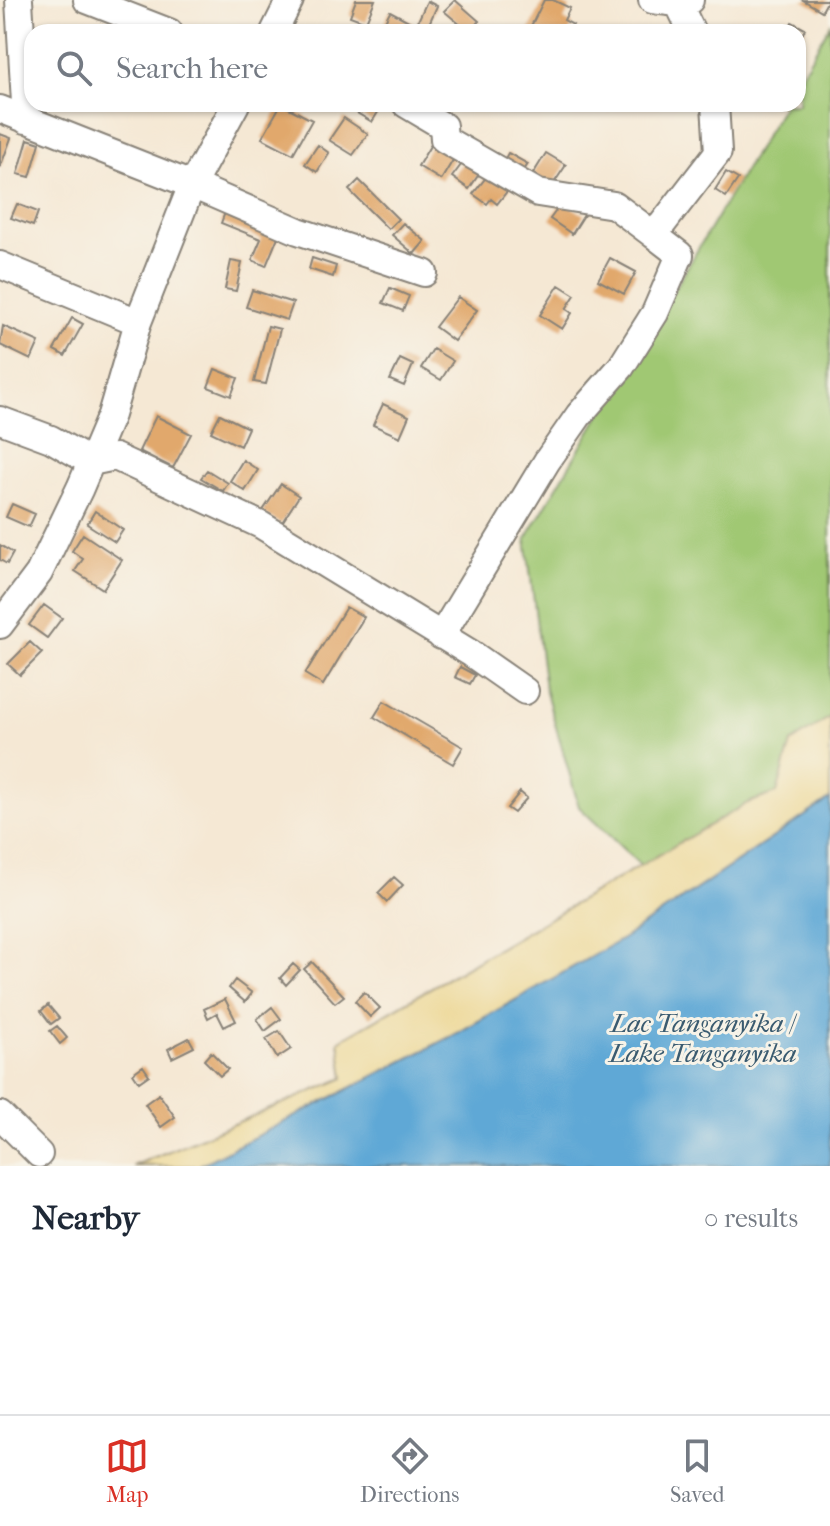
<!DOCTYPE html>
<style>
body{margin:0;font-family:"IM FELL French Canon",serif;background:#f2f2f3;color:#1f2937}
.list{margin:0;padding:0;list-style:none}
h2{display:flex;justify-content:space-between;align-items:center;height:104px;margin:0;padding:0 32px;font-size:34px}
h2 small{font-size:26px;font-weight:400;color:#747a83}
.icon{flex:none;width:44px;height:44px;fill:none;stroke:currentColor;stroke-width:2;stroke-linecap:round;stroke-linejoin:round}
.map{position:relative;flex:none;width:830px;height:1166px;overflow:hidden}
.search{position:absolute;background:#fff;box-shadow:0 2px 6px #0004;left:24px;right:24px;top:24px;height:88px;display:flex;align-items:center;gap:20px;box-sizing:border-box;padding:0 28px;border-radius:24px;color:#747a83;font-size:30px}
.sheet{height:248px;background:#fff}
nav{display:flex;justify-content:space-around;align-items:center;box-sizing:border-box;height:112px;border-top:2px solid #e0e1e3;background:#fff;font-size:22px;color:#747a83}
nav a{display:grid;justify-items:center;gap:4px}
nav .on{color:#d93025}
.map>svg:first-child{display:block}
</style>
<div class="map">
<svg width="830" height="1166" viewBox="0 0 830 1166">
<rect width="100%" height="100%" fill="#f7f3e8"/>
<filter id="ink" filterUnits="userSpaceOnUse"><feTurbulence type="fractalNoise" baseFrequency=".0125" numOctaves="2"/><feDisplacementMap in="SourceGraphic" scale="16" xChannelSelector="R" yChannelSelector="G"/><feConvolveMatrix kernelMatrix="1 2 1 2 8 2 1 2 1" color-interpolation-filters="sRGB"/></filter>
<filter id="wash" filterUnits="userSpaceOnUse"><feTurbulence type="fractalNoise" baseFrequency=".006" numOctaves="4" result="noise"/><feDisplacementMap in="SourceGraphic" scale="32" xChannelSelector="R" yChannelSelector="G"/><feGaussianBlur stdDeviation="1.8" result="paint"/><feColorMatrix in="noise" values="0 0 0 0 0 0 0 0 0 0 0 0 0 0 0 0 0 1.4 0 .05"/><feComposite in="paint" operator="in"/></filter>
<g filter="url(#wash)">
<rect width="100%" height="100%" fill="#f5e8d4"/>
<path fill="#a0c873" stroke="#5e7248" stroke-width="2" d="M830,25V717L791,743L777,793L748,803L641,866L579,807L545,689L526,539L784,104H798V80Z"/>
<path fill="#eeda9e" stroke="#857b5d" stroke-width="2" d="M830,717V799L624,938L452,1036L198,1166H133L344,1078L339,1041L748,803L777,793L791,743Z"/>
<path fill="#5fa8d6" stroke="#3e6279" stroke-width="2" d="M830,799V1166H198L452,1036L624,938Z"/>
<g id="blocks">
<path fill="#e1a86c" d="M356,0H375L366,22L350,16Z
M455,0L479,21L469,32L444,11Z
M544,0H553L570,8L564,20L573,25L569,32H528Z
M803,0H828L822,11Z
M427,1L437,6L428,26L418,21Z
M390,11L422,28L419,32H396L383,25Z
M792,22L805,29L798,43V32H786Z
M281,104L312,120L293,154L262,138Z
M355,104H383L372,122L352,110Z
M344,118L368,134L353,155L329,140Z
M0,134L11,138L0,168Z
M28,139L40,143L30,177L18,174Z
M433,141L456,155L441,180L418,166Z
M318,145L329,153L317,172L305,164Z
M508,153L528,164L521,175L502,164Z
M546,153L566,165L552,186L533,174Z
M467,157L483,168L469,189L452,177Z
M492,170L512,185L497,204L491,199L487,204L473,194Z
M726,172L738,179L726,197L715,190Z
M359,180L398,219L388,229L349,190Z
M563,201L584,215L572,234L550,219Z
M17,204L38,212L33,226L11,218Z
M226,210L280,232L266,266L252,260L261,239L221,223Z
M403,223L425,241L414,254L392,235Z
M312,258L336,266L333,277L309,269Z
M610,258L636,272L624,294L598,280Z
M231,261L242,263L236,291L225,289Z
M559,285L575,295L566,309L572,313L562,329L540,315Z
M390,288L409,296L403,311L383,303Z
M252,290L293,303L287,320L246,307Z
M458,297L477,310L454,341L435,327Z
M72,318L83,324L65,356L54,350Z
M3,326L39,342L31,360L0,345Z
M268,326L280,329L266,384L254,382Z
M433,349L453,361L441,380L421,368Z
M400,359L413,365L404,386L390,380Z
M215,369L238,378L231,396L208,387Z
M383,404L409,416L400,437L373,425Z
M220,414L248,428L240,446L211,432Z
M156,416L191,434L173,468L139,451Z
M243,460L258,470L245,491L230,481Z
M207,470L228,483L223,491L201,478Z
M281,484L299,496L281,524L262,512Z
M12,504L35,514L29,527L6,517Z
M95,511L123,530L115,542L87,524Z
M83,534L122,560L103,589L75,571L83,559L72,551Z
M0,545L13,553L7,564L0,560Z
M44,605L62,618L47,638L29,625Z
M346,607L364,617L323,685L305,674Z
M30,642L42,653L20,675L8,664Z
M460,667L475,675L470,684L455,677Z
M384,701L463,747L453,764L374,717Z
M520,792L527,798L514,813L507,808Z
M394,877L403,885L387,902L378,893Z
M312,962L344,996L335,1003L304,969Z
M293,964L300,970L286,985L280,978Z
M235,980L252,993L245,1002L229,988Z
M364,992L380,1008L370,1017L355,1001Z
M225,999L236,1021L224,1027L217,1013L208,1018L204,1009Z
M48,1005L59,1018L51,1024L41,1011Z
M272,1007L281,1019L265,1031L257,1019Z
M57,1026L67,1038L60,1044L50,1031Z
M279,1031L291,1049L277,1058L266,1039Z
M189,1038L194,1047L172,1058L168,1049Z
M211,1052L228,1069L220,1076L204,1060Z
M143,1066L149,1075L139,1082L133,1073Z
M159,1094L175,1117L161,1127L145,1104Z"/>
</g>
</g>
<g filter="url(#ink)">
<use href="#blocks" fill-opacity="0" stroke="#888278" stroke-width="2"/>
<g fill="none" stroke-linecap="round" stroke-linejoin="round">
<g stroke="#888278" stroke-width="30">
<path id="minor" d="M19,0L26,120
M87,0L169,32
M652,0L678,3L690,0
M678,3L692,32
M274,32L290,0
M406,104L443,126L444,139L538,193L614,205L654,235L718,152L715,104
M0,109L192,185L236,104
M0,265L138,322
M0,420L51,439L91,462L115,457L261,525L472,654L525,691
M0,625L39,573L80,488L111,415L138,322L192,185L298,231L424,273
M441,636L547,461L579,415L621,367L655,313L680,255L654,235
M0,1115L39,1154"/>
</g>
<use href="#minor" stroke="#fff" stroke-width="26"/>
</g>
</g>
<g text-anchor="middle" stroke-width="6" stroke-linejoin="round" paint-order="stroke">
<g font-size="26" font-style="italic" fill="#3a5b70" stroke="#f7f3e8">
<text x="703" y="1032">Lac Tanganyika /<tspan x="703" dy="30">Lake Tanganyika</tspan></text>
</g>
</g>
</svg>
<div class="search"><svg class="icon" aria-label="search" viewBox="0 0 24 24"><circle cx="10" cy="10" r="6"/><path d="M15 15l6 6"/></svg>Search here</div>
</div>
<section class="sheet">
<h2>Nearby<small>0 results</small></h2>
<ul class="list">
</ul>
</section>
<nav>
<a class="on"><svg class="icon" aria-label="map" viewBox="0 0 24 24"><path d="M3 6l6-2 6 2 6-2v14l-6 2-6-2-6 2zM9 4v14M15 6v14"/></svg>Map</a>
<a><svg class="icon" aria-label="directions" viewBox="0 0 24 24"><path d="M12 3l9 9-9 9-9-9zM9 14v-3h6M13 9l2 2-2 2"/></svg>Directions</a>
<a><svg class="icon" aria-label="saved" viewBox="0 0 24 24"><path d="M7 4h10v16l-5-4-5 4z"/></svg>Saved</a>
</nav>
